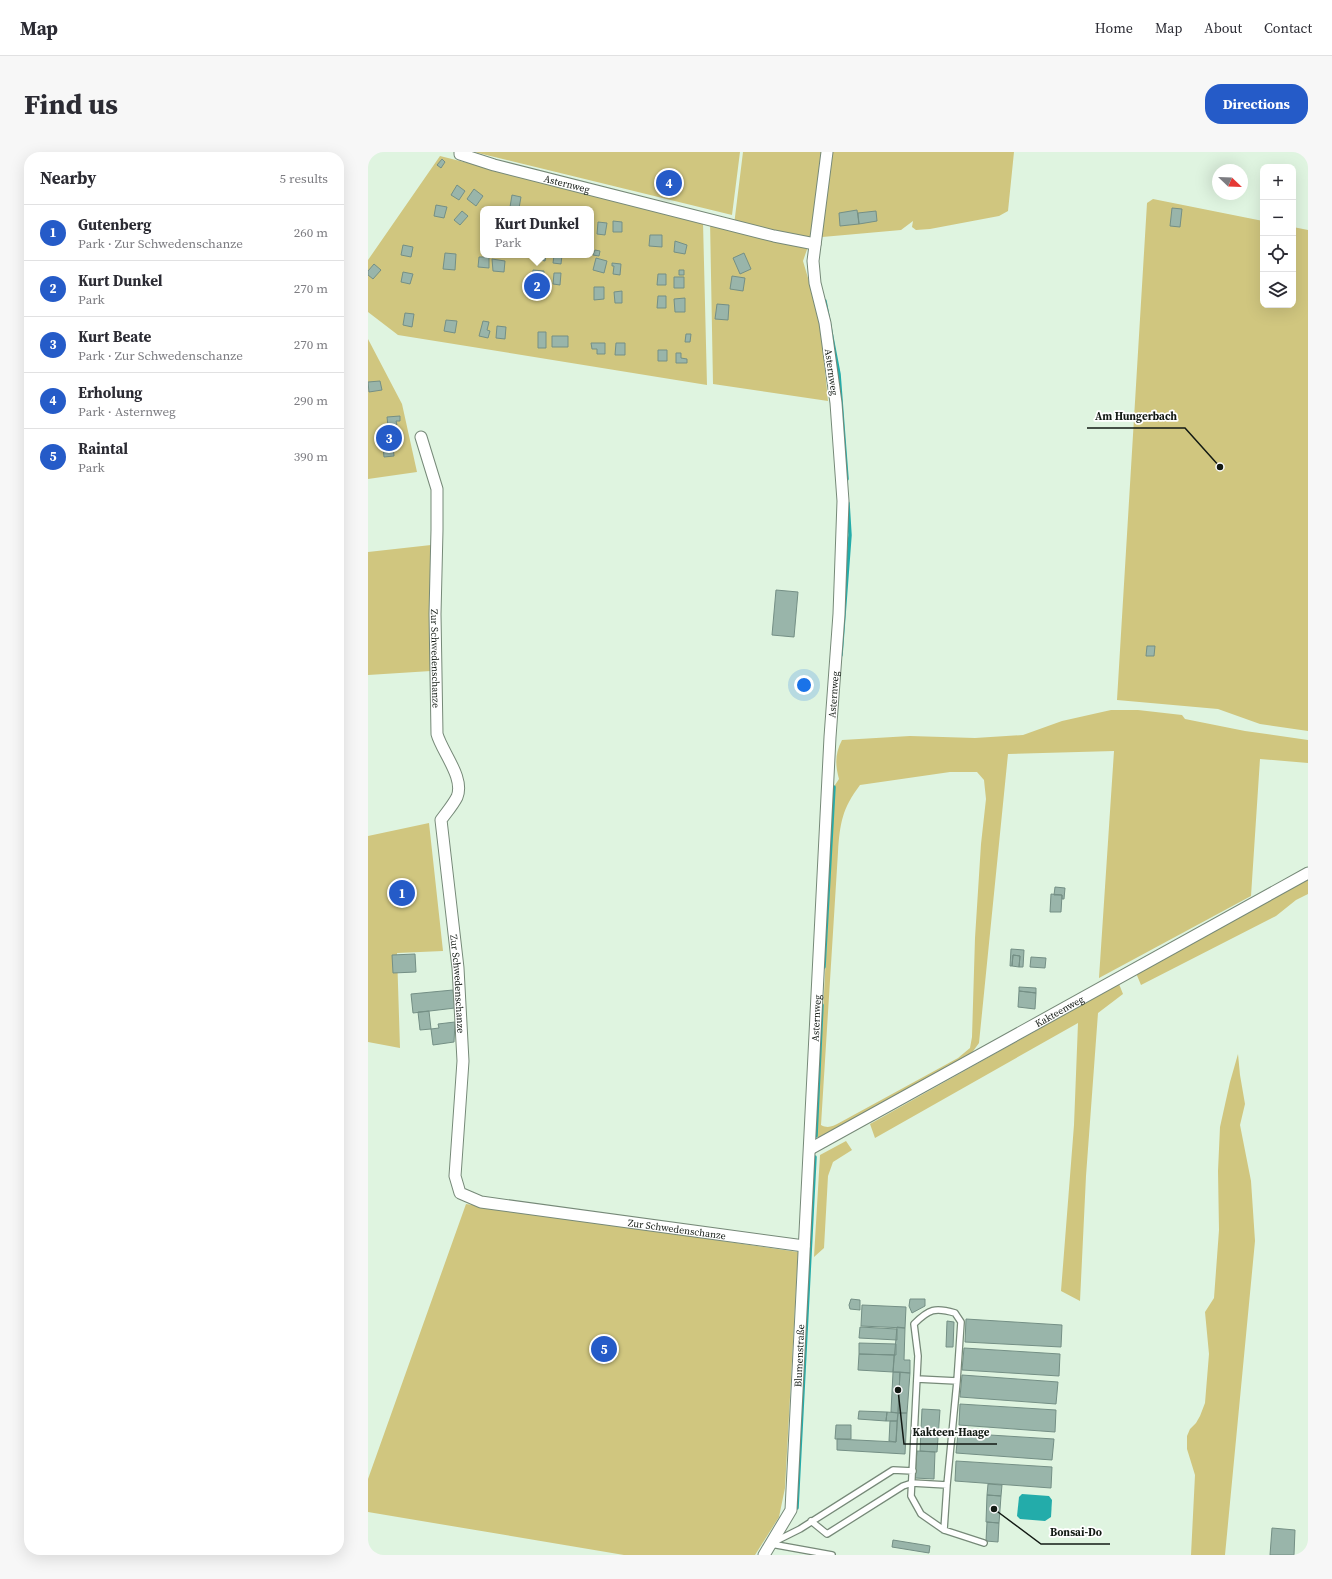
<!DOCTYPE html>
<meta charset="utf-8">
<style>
body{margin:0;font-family:"Source Serif 4",serif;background:#f7f7f7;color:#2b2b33}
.controls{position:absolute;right:12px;top:12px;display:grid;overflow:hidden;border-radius:8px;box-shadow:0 4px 16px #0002}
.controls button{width:36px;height:36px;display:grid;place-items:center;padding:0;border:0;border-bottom:1px solid #e1e1e2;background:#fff;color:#2b2b33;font:20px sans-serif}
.compass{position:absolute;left:844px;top:12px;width:36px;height:36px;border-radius:50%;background:#fff;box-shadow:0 4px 16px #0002;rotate:113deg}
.you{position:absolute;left:436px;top:533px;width:14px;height:14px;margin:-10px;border:3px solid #fff;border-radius:50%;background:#1a73e8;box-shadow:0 0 0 6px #1a73e833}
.badge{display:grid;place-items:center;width:26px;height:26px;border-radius:50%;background:#255bc8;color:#fff;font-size:13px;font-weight:700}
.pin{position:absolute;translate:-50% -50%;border:2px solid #fff;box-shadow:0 1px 4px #0006}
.popup{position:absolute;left:112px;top:54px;width:114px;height:52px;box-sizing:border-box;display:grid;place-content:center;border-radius:8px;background:#fff;filter:drop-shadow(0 1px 3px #0005);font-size:13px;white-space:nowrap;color:#7c7c81}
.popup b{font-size:15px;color:#2b2b33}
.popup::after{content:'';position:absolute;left:50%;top:100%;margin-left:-8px;border:8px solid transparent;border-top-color:#fff}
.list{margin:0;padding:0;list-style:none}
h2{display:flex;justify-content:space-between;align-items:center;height:52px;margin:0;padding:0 16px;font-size:17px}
h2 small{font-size:13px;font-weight:400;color:#7c7c81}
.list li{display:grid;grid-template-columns:26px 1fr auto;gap:12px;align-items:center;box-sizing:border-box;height:56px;padding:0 16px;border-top:1px solid #e1e1e2}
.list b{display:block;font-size:15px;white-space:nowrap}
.list p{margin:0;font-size:13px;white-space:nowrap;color:#7c7c81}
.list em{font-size:13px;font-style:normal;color:#7c7c81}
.icon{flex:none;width:22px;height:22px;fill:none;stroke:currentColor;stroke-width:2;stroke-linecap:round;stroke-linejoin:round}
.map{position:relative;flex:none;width:940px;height:1403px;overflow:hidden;border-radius:16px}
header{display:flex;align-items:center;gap:24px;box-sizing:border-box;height:56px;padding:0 20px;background:#fff;border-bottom:1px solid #e1e1e2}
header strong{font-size:19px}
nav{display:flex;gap:22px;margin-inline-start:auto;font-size:14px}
.intro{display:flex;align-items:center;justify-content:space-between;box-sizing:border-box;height:96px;padding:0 24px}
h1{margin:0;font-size:28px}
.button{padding:10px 18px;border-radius:16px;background:#255bc8;color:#fff;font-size:14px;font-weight:700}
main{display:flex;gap:24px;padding:0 24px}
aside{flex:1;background:#fff;border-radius:16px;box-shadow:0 4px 16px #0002}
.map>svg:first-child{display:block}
</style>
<header>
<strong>Map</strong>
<nav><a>Home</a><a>Map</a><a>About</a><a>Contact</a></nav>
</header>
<div class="intro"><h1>Find us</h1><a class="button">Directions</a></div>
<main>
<aside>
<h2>Nearby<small>5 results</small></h2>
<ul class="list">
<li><span class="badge">1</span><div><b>Gutenberg</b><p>Park · Zur Schwedenschanze</p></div><em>260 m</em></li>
<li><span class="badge">2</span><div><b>Kurt Dunkel</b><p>Park</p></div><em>270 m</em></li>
<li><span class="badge">3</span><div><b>Kurt Beate</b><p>Park · Zur Schwedenschanze</p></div><em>270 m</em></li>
<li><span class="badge">4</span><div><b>Erholung</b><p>Park · Asternweg</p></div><em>290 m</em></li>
<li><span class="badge">5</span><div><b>Raintal</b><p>Park</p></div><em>390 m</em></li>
</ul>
</aside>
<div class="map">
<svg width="940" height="1403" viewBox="0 0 940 1403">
<rect width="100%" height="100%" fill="#dff4e0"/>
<path fill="#d0c67f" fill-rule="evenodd" d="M106,0H372L364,63Z
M375,0H646L640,59L631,64L562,77L548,78L544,75L545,69L533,78L443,86L435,109L452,167L460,249L345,232L342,68L366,73Z
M72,4L335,70L339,233L30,183L0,160V108ZM115,57H223V103H115Z
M785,47L895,69V153H925V75L940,78V579L892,572L850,557L749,548L779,51Z
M0,187L34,252L49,320L0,327Z
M63,393V519L0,523V400Z
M743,558H770L814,563L817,567L877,579L940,588V611L892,607L883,744L731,826L746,599L640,602L611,891L603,902L455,985H449L446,982L452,919L466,649L467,633L471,627C467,613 467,601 474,588L542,584L607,586L655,583L694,569ZM582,620H609L616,628L618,647L613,692L607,786L604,885L602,896L590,906L471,971C465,974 460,977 453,973L470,700C472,671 474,657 492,633Z
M61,671L75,799L29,801L32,896L0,890V684Z
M940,726V742L928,748L908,764L773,833L768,821Z
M751,832L755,842L730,861L718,1024L712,1149L693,1139L706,973L710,871L507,986L502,972Z
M870,902L872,923L877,952L872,973L883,1029L887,1089L857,1403H823L827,1323L819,1297V1284L822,1277L828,1271L832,1264L837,1251L841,1202L837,1160L846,1146L851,1078L850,1019L852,975L862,930Z
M478,989L484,998L465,1010L460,1024L456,1096L446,1105L452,1003Z
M98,1052L430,1100L417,1336L411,1365L387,1403H256L0,1360V1327Z"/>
<path fill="#23acaa" d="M654,1342L681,1344L684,1348L683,1365L677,1369L652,1367L649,1364L651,1345Z"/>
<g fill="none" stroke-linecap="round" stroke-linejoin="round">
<path stroke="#23acaa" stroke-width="3.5" d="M457,149L471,222L479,327
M473,503L482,383L480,351
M456,815L466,635
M448,984L454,853
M429,1356L447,1005"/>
</g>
<path fill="#99b5aa" stroke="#748f85" d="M74,7L77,10L73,16L69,13Z
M89,33L97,39L91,48L83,43Z
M106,37L115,44L108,54L99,47Z
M144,43L153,45L151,56L142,55Z
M68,53L79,55L76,66L66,64Z
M804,56L814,57L812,75L802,74Z
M489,58L491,72L472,74L471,61Z
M94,59L100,64L92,73L86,68Z
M508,59L509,69L491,72L490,61Z
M245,69L254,70V80H245Z
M230,70L239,71L237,83L229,82Z
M282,83H294V95L281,94Z
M307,89L319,93L317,102L306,100Z
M35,93L45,95L43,105L33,103Z
M227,98L232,99L231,104L225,103Z
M77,101L88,102L87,118L75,117Z
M376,101L383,117L372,122L365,106Z
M167,103H178L177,109L167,107Z
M186,103H194L193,112L185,111Z
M111,105H121V116L110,115Z
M228,106L239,109L236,121L225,118Z
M124,107L137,109L136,120L125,119Z
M244,111L253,112L252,123L245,122L246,114H244Z
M6,112L13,118L5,127L0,123V119Z
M165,118L176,119L175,130L164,129Z
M311,118H316V123H311Z
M35,120L45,122L42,132L33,130Z
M186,121H193L192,133L185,132Z
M290,122H298V133H289Z
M364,124L377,126L375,139L362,137Z
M306,125H316V136H306Z
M226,135H236V147L226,148Z
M254,139V151H247L246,140Z
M290,144H298V156H289Z
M317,146V160H307L306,147Z
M349,152L361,153L360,168L347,167Z
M37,161L46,162L44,175L35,173Z
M78,168L89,169L87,181L76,179Z
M115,169L121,170L119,178L122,179L120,186L111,184Z
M129,174L138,175L137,187L128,186Z
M170,180H178V196H170Z
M318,182H323L322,190H317Z
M184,184H200V195H184Z
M223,191H237V202H229V197H224Z
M248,191H257V203H247Z
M290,198H299V209H290Z
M308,201H313V206L319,207V211H308Z
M12,229L14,238L1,240L0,230Z
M32,264V269H28L29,273L20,274L19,265Z
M25,294L26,304L16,305L15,295Z
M408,438L430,440L426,485L404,483Z
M779,494H787L786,504H778Z
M687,735L697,736L696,747H694V743H686Z
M683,742L694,743L693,760H682Z
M643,797L656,798L655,815H651L652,804L645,803L644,814H642Z
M47,802L48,820L25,821L24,803Z
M645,803L652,804L651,815L644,814Z
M663,805L678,806L677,816L662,815Z
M651,835L668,836V841L651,839Z
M85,838L87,856L45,861L43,842Z
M651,839L668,841L667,857L650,855Z
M61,859L63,877L52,878L50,860Z
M87,870L86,890L65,893L63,877L71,876L70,872Z
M483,1147L492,1148V1158L482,1157L481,1153Z
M542,1147H557V1154L544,1161L541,1154Z
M494,1153L538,1155L537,1176L493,1174Z
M598,1167L694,1173L693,1195L597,1190Z
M579,1169L586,1170L585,1195H578Z
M492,1175L529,1177V1188L491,1186Z
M529,1175L537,1176L536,1208H542V1221L525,1220Z
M491,1191L528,1192V1203L491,1202Z
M596,1196L692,1202L691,1224L594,1218Z
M491,1202L526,1203L525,1220L490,1218Z
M525,1220H532L530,1261L523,1260Z
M532,1220L542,1221L539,1261H530Z
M594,1223L690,1230L688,1252L592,1245Z
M592,1252L688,1258L687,1280L591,1273Z
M554,1257L572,1258L569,1300L552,1299Z
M491,1259L519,1260L518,1269L490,1267Z
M519,1260L530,1261L529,1269H518Z
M530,1261H539L537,1302L469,1298V1287L528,1290Z
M522,1269H529L528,1290L521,1289Z
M468,1273H483V1287H467Z
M590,1281L686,1287L684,1308L588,1301Z
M549,1299L567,1300L566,1327L547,1326Z
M588,1309L684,1315L683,1336L587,1329Z
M620,1332L634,1333L633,1344L619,1343Z
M619,1343L633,1344L631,1371L618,1370Z
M619,1370L631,1371L630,1390L618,1389Z
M904,1376L927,1378L926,1403H902Z
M525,1388L562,1394L561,1401L524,1395Z"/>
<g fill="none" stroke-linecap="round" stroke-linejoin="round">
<g stroke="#768978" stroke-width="8">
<path id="lane" d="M549,1227L589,1229L593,1170L587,1161C567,1155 561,1157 546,1172L550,1204L543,1344L553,1362L576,1378
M579,1333L576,1378L616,1391
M443,1369L459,1382L535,1334L544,1331L579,1333L589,1229
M406,1390L432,1377L525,1318L545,1319
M403,1392L464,1403"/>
</g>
<g stroke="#768978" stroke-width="13">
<g id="street">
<path id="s1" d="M92,0V2L126,13L406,84L447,92"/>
<path id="s2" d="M53,285L69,337V378L67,462L69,582C74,600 97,626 89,645C85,653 78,661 73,668L90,816L95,909L87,1024L92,1041L113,1050L436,1094"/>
<path id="s3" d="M442,997L940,721"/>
<path id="s4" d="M396,1403L423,1358L462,585L471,462L475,349L468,251L457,171L447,131L445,109L459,0"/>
</g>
</g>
<use href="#lane" stroke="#fff" stroke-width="5.5"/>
<use href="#street" stroke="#fff" stroke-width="11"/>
</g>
<g text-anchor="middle" stroke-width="3.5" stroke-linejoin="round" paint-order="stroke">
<g font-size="10" fill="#131a14" stroke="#fff">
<text dy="4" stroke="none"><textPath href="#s1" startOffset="113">Asternweg</textPath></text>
<text transform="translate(464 220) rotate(82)" y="4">Asternweg</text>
<text dy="4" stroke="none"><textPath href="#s2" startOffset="224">Zur Schwedenschanze</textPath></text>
<text dy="4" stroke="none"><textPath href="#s4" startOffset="869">Asternweg</textPath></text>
<text dy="4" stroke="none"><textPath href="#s2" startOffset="560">Zur Schwedenschanze</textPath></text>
<text dy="4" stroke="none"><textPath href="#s3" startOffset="285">Kakteenweg</textPath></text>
<text dy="4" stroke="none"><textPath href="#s4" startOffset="545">Asternweg</textPath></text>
<text dy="4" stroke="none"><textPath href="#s2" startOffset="991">Zur Schwedenschanze</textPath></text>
<text dy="4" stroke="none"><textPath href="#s4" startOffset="207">Blumenstraße</textPath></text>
</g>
</g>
<path fill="none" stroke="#131a14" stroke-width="1.5" d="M852 315L817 276H719M530 1238L536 1292H629M626 1357L673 1392H742"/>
<g fill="#131a14" stroke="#fff" stroke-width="1.5">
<circle cx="852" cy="315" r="4"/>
<circle cx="530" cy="1238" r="4"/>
<circle cx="626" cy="1357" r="4"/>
</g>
<g font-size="11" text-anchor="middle" font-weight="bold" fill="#131a14" stroke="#fff" stroke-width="3.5" stroke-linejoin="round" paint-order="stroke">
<text x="768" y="268">Am Hungerbach</text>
<text x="583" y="1284">Kakteen-Haage</text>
<text x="708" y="1384">Bonsai-Do</text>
</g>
</svg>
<div class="controls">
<button>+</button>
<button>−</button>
<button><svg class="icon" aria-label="locate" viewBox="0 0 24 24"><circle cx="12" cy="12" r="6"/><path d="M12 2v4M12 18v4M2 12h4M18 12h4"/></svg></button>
<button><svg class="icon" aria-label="layers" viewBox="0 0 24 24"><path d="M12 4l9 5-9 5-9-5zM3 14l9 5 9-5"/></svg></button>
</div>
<svg class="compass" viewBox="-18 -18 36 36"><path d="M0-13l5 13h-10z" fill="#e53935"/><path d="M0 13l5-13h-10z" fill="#7c7c81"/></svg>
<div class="you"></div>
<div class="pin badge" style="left:34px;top:741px">1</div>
<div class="pin badge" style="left:169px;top:134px">2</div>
<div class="popup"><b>Kurt Dunkel</b>Park</div>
<div class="pin badge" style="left:21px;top:286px">3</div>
<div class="pin badge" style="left:301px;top:31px">4</div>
<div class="pin badge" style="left:236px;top:1197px">5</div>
</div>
</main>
